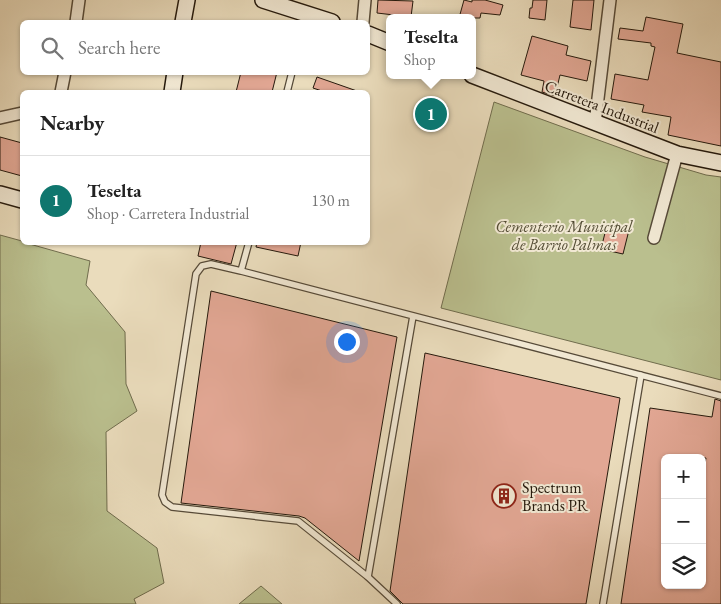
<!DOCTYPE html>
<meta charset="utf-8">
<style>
body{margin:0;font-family:"EB Garamond",serif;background:#f6f6f6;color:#222}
.controls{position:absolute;right:15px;bottom:15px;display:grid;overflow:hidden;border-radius:8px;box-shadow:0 1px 4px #0004}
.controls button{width:45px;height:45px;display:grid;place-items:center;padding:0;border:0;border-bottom:1px solid #e0e0e0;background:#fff;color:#222;font:25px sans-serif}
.you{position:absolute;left:346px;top:341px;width:18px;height:18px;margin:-12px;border:4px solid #fff;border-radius:50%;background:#1a73e8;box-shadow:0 0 0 8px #1a73e833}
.badge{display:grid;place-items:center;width:32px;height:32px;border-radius:50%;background:#0f766e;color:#fff;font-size:16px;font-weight:700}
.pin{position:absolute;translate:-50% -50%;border:2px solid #fff;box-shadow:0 1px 5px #0006}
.popup{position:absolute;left:386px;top:14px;width:90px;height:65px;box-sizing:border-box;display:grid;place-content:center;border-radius:8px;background:#fff;filter:drop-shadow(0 1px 4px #0005);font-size:16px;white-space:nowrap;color:#767676}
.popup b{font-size:19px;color:#222}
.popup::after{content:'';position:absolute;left:50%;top:100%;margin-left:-10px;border:10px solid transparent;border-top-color:#fff}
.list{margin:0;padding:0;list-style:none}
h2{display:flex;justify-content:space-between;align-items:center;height:65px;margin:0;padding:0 20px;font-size:21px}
h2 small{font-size:16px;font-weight:400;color:#767676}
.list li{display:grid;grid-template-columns:32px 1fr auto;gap:15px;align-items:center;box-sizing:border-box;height:90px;padding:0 20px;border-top:1px solid #e0e0e0}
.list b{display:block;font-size:19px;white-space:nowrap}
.list p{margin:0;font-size:16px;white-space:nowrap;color:#767676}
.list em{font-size:16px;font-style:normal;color:#767676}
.icon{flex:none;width:28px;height:28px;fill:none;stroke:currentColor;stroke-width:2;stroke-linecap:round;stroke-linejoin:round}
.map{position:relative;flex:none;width:721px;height:604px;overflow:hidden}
.search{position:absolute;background:#fff;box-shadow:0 1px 4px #0004;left:20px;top:20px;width:350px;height:55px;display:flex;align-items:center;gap:12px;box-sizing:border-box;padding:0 18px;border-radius:8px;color:#767676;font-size:19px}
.panel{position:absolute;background:#fff;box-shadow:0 1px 4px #0004;left:20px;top:90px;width:350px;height:155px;border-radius:8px}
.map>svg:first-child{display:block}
</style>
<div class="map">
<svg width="721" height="604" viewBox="0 0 721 604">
<rect width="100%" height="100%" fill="#eadcbc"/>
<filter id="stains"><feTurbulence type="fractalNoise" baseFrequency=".004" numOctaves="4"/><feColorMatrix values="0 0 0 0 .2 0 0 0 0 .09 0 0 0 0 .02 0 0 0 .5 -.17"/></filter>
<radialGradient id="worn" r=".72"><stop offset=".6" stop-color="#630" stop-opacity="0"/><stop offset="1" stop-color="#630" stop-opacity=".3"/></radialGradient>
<path fill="#babf8e" stroke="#706c4d" d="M494,102L645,157L706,175L721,177V380L441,308Z
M0,235L22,241V242L26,243L90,261L86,285L125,332L126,384L137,411L106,432L107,511L157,548L164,583L134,599L136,604H0Z
M261,586L282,604H239Z"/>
<path fill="#e2a794" stroke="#25190c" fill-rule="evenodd" d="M378,0L413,1L411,17L377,13Z
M464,0L472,2V0H485L503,5L500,15L481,13L480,18H459Z
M533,0H547L545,20L529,18L530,8H532Z
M573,0H594L591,30L570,27Z
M646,17L683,24L677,53L721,62V146L668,135L671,117L642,112L644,105L611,99L615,74L648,80L655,47L651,46V43L618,39L620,28L643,31Z
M532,36L568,46L566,55L591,61L587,81L560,75L555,96L542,92L544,81L521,75Z
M241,72H277L272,92H236Z
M317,77L357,91V92H325L313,88Z
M424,98L447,106L438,129L415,121Z
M0,137L22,143V176L0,170Z
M607,225L629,230L623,254L601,249Z
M201,242H237L231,264L198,256Z
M257,242H301L298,256L256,247Z
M211,291L397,337L359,561L305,518L299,516L181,503Z
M425,353L620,398L586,604H403L390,591Z
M715,399L721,401V604H621L650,408L712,417ZM665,458H706L702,479V585H665Z"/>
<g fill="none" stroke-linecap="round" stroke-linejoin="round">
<g stroke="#564a38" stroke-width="8">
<path id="lane" d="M287,92L292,72
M241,271L249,242
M368,577L413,316
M397,604L368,577L298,521L172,507L165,502L162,495L196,274L202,266L211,264L241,271L721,396
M603,604L641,375"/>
</g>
<g stroke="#564a38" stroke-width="14">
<path id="street" d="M76,22L79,0
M363,22L365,0
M61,92L65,72
M0,118L22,113
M595,123L610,0
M654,238L677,154"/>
</g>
<g stroke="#25190c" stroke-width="18">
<path id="secondary" d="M263,0L332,22
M183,22L187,0
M368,34L390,43
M472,75L677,154L721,163
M172,92L175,72
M0,194L22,200"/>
</g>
<use href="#lane" stroke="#f1e8d3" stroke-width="5.5"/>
<use href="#street" stroke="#f1e8d3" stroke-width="11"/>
<use href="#secondary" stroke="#f1e8d3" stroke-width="15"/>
</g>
<defs>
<g id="building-ring" transform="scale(1.25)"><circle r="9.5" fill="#f1e8d3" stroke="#8f2418" stroke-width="1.5"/><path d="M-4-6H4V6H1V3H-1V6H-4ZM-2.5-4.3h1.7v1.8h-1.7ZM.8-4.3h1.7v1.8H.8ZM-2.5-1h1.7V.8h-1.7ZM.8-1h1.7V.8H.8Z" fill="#8f2418"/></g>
</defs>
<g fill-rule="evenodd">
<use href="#building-ring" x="504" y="496"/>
</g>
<g text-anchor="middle" stroke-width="4" stroke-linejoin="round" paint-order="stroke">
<g font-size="16" fill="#25190c" stroke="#f1e8d3">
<text transform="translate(602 106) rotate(21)" y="6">Carretera Industrial</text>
</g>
<g font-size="16" font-style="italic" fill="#524b33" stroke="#f1e8d3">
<text x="564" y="232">Cementerio Municipal<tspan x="564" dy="18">de Barrio Palmas</tspan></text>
</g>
<g font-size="16" fill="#25190c" stroke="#f1e8d3" text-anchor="start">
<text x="522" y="493">Spectrum<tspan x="522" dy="18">Brands PR</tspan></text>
</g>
</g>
<rect width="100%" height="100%" filter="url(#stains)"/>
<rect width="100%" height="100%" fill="url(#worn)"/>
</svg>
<div class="controls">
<button>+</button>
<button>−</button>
<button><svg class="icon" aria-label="layers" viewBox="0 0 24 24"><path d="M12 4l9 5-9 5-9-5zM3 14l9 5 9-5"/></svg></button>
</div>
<div class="you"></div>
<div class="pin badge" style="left:431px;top:114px">1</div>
<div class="popup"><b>Teselta</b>Shop</div>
<div class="search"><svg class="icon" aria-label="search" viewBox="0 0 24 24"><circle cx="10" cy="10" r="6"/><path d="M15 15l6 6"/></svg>Search here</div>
<section class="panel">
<h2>Nearby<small></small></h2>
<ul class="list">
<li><span class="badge">1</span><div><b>Teselta</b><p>Shop · Carretera Industrial</p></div><em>130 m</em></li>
</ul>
</section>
</div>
